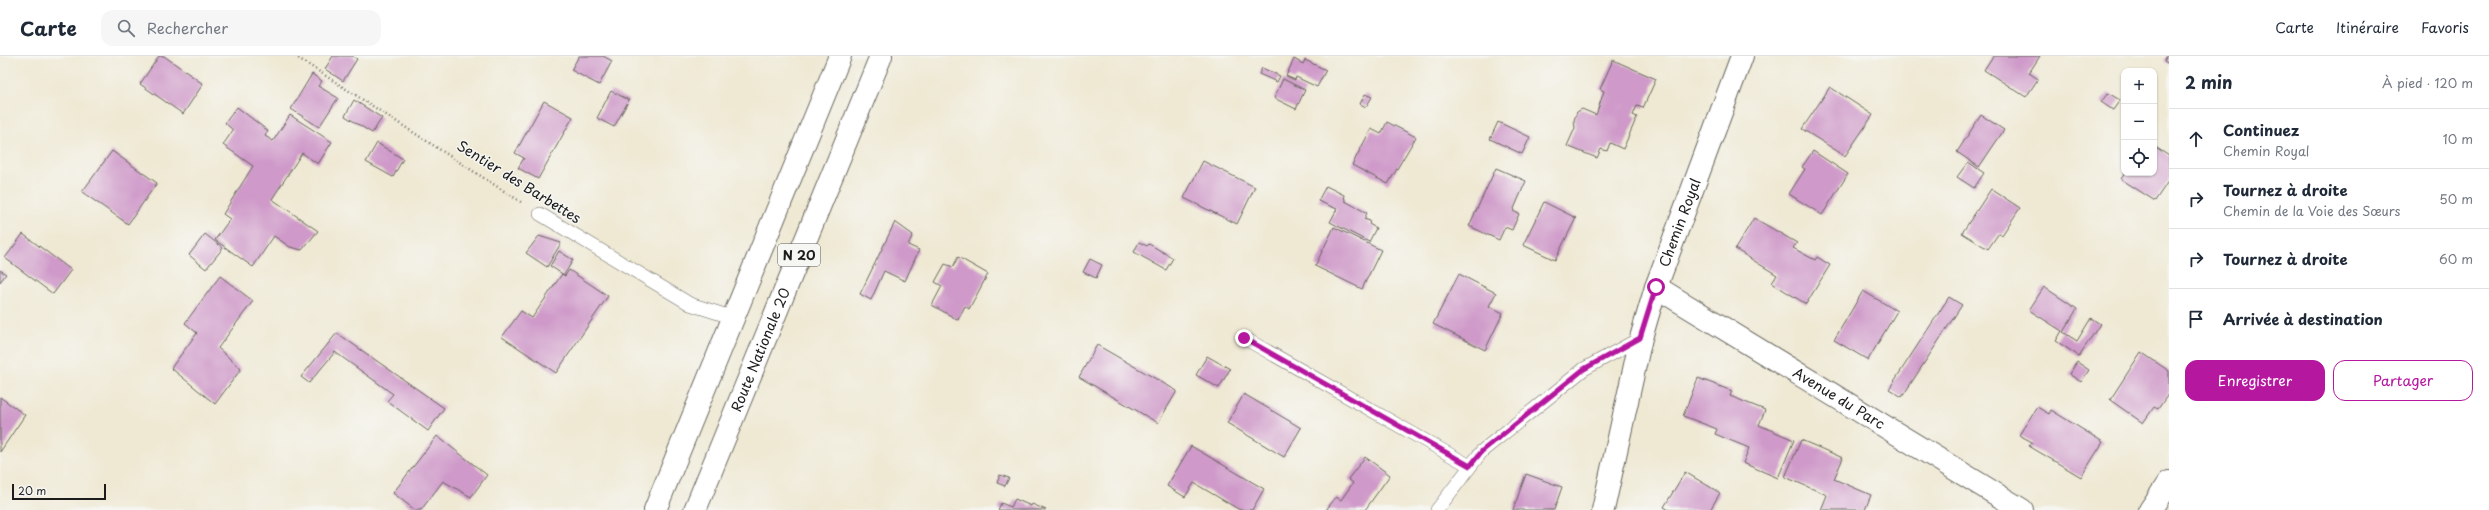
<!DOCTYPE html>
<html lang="fr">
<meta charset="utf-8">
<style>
body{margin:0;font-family:"Playpen Sans",sans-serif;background:#f6f6f7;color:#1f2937}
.controls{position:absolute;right:12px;top:12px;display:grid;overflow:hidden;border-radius:8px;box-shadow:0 1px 3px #0004}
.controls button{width:36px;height:36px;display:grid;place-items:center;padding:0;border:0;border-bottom:1px solid #e0e1e3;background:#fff;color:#1f2937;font:20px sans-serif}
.scale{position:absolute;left:12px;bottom:10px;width:94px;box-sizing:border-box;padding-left:4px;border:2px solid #1c1c1c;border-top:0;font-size:11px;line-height:14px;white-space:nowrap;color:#1c1c1c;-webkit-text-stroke:3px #f6f6f2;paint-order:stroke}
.stop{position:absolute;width:12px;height:12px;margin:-9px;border:3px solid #b5179e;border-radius:50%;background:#fff}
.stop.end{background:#b5179e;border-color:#fff;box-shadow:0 1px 4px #0008}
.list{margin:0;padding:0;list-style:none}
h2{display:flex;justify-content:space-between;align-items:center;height:52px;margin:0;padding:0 16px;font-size:17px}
h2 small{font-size:13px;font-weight:400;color:#747a83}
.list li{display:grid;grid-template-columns:26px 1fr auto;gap:12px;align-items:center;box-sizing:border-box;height:60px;padding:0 16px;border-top:1px solid #e0e1e3}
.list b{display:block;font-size:15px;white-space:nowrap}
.list p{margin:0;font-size:13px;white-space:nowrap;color:#747a83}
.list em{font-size:13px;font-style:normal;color:#747a83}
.actions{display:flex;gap:8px;padding:12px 16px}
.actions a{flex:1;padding:9px 0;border:1px solid #b5179e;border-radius:12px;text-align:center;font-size:14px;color:#b5179e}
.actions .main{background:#b5179e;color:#fff}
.icon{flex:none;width:22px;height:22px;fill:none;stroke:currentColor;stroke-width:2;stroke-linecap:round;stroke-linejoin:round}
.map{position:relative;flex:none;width:2169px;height:454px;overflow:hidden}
header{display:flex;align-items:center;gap:24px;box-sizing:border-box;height:56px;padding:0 20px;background:#fff;border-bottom:1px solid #e0e1e3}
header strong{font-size:19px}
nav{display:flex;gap:22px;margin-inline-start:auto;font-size:14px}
.search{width:280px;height:36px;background:#f6f6f7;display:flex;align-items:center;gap:10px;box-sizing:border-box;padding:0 14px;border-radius:12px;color:#747a83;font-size:15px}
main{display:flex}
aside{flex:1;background:#fff}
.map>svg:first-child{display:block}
</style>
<header>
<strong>Carte</strong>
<div class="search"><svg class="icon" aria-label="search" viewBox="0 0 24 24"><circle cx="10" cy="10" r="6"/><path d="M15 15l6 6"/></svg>Rechercher</div>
<nav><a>Carte</a><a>Itinéraire</a><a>Favoris</a></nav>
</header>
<main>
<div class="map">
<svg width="2169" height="454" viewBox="0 0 2169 454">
<rect width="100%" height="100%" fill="#f6f6f2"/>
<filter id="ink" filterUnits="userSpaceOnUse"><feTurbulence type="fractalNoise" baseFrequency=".025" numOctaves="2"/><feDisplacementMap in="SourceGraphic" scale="8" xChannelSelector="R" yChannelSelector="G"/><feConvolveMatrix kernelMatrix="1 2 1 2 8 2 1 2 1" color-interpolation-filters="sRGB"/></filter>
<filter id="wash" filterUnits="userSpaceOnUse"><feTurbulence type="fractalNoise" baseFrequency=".012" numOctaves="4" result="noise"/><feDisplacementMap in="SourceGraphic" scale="16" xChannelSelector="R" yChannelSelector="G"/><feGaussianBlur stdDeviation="0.9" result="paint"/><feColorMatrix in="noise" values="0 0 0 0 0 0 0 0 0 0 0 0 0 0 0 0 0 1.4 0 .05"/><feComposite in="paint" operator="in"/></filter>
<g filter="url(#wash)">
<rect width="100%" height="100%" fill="#efe9d4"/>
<g id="blocks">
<path fill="#cf9ac9" d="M159,0H164L203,28L183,58L140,28Z
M333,0H352L357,3L343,25L325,13Z
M579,0H603L612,5L599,29L571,14Z
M1993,0H2040L2029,17L2038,23L2026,41L1984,14Z
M2167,0H2169V8L2164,5Z
M1294,3L1303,8L1305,4L1326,14L1317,31L1296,21L1295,24L1286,20Z
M1613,4L1656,23L1643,52L1637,50L1633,59L1637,61L1623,93L1610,87L1607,95L1601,93L1597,102L1567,90L1575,72L1574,64L1577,56L1582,53L1596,59L1604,35L1600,33Z
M1262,12L1280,20L1277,26L1259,18Z
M312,18L322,25L318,30L338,42L319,71L291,53Z
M1283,23L1305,34L1296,53L1274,42Z
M1830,31L1873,59L1845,100L1802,73Z
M611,35L629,44L614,71L597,62Z
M2108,37L2120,44L2113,54L2101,46Z
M1365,38L1372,41L1366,51L1360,48Z
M354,44L382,62L372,77L345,60Z
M544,45L573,61L538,123L518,112L524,102L515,97Z
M237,51L268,75L265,80L273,85L290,59L332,86L318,108L302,97L272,143L318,175L302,194L290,191L274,180L253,211L215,184L230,163L223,158L253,110L223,89L233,74L225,67Z
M1981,59L2004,74L1979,111L1957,96Z
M1387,66L1416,81L1388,128L1352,109L1371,73L1381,78Z
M1498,66L1530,81L1522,98L1490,83Z
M377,87L403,103L393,121L366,106Z
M2154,90L2169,100V124L2155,145L2121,123L2125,117H2154Z
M112,95L157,127L128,168L82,136Z
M1813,95L1848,118L1822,159L1789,138L1805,113L1802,111Z
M1203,105L1255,131L1237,168L1184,142Z
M1968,106L1984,117L1974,132L1957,121Z
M1496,112L1526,125L1513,155L1519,158L1512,174L1505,171L1499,184L1469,170Z
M1326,130L1344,139L1345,145L1367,157L1364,163L1370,165L1369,168L1376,172L1369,186L1330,166L1337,153L1318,145Z
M1991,133L2020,152L2002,179L1999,177L1988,193L1962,177Z
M1544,146L1576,162L1555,204L1523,189Z
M1754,162L1797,187L1793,192L1815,204L1817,201L1830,209L1806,248L1772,227L1777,219L1735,193Z
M895,166L913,179L908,189L919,194L905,225L884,215L871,244L860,238Z
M1334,171L1381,194L1362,233L1315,210Z
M23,178L71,214L53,238L5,202Z
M205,178L223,192L206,213L189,199Z
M539,180L561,187L547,211L526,197Z
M1139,186L1147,190L1149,188L1173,202L1166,214L1134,196Z
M559,195L573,204L564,219L550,210Z
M958,201L988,218L969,253L965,250L958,264L932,249L942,230L935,226L945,208L953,211Z
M1090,203L1102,209L1096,222L1083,216Z
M0,214L6,218L0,226Z
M569,214L608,240L556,317L502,281L521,255L532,262L562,218L565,220Z
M1459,218L1496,237L1489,250L1503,257L1485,294L1433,268Z
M220,220L253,245L218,292L241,313L215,348L171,312L197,277L185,267Z
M2044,231L2077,253L2063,276L2077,285L2091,262L2100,268L2079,300L2056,285L2062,275L2029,254Z
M1863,235L1897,255L1868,304L1834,284Z
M1949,241L1962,249L1902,341L1889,333Z
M337,277L444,352L428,375L387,345L393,338L335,296L309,327L301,321Z
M1097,289L1177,335L1158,367L1079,321Z
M2141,296L2169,315V337L2158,353L2154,351L2143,367L2110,344Z
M1207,300L1230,313L1219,332L1196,319Z
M2077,306L2089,314L2081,326L2069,318Z
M1698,322L1732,335L1730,340L1765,354L1759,369L1794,384L1778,422L1743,407L1749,392L1715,378L1717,373L1683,360Z
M1244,338L1301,372L1284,401L1227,367Z
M0,341L25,359L0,396Z
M2037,351L2049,358L2051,354L2103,386L2081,421L2029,390L2032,386L2019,379Z
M437,380L487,419L471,441L443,425L421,454H415L393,437Z
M1801,384L1843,402L1834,423L1871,439L1865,454H1821L1827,439L1785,421Z
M1191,390L1264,433L1252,454H1240L1194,427L1185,441L1167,430Z
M1365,401L1390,419L1365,454H1326L1336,441L1341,444L1353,427L1348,423Z
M1685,416L1720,437L1710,454H1669L1664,451Z
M1526,418L1562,431L1554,454H1513Z
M1000,419L1009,422L1005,430L997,427Z
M1015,443L1031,450L1032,448L1046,454H998L1001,447L1011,451Z"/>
</g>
</g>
<g filter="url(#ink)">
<use href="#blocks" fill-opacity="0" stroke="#66645c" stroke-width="1"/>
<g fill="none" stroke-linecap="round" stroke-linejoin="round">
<g stroke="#66645c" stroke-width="14">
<path id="service" d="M540,158L690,248L734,262
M1244,282L1470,410
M1437,454L1482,395L1584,313L1641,282"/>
</g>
<g stroke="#66645c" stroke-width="24">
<g id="minor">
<path id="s1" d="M1656,231L2022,454"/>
<path id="s2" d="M1603,454L1641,282L1656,231L1742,0"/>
<path d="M2150,454L2169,426"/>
</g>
</g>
<g stroke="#66645c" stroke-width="24">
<g id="primary">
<path d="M655,454L840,0"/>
<path id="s3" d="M695,454L881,0"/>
</g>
</g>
<path stroke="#66645c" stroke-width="2.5" stroke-dasharray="1 3" stroke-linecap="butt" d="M295,0L521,146"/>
<use href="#service" stroke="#fff" stroke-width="13"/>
<use href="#minor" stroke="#fff" stroke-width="22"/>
<use href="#primary" stroke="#fff" stroke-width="22"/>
</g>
</g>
<g fill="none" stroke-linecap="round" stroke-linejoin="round" filter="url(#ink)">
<path stroke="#b5179e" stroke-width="5" d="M1244,282L1470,410L1482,395L1584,313L1640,282L1656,231"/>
</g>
<g text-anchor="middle" stroke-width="3" stroke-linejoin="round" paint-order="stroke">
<rect fill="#f6f6f2" stroke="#5d5d5c" stroke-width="1" x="778" y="188" width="42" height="22" rx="3"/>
<g font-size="13" font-weight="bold" fill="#1c1c1c">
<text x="799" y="204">N 20</text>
</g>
<g font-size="14" fill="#1c1c1c" stroke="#f6f6f2">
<text transform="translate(519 126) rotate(32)" y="5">Sentier des Barbettes</text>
<text dy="5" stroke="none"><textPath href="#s2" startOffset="298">Chemin Royal</textPath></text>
<text dy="5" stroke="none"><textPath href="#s3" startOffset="173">Route Nationale 20</textPath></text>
<text dy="5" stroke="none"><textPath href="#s1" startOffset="214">Avenue du Parc</textPath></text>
</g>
</g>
</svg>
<div class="controls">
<button>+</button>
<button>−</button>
<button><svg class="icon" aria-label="locate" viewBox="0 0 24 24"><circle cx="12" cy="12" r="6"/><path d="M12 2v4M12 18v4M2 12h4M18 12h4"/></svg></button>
</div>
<div class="scale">20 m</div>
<div class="stop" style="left:1656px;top:231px"></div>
<div class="stop end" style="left:1244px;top:282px"></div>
</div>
<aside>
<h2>2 min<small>À pied · 120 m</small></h2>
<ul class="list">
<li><svg class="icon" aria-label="ahead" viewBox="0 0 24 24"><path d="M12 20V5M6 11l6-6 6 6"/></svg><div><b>Continuez</b><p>Chemin Royal</p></div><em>10 m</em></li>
<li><svg class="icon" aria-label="right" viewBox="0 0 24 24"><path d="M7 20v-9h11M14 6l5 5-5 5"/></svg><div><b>Tournez à droite</b><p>Chemin de la Voie des Sœurs</p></div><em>50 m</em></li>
<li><svg class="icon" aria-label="right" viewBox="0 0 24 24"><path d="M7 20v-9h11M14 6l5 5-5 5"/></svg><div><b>Tournez à droite</b></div><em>60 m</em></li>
<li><svg class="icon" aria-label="arrive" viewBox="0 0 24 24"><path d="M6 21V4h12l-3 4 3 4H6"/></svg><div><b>Arrivée à destination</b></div></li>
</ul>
<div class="actions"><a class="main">Enregistrer</a><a>Partager</a></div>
</aside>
</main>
